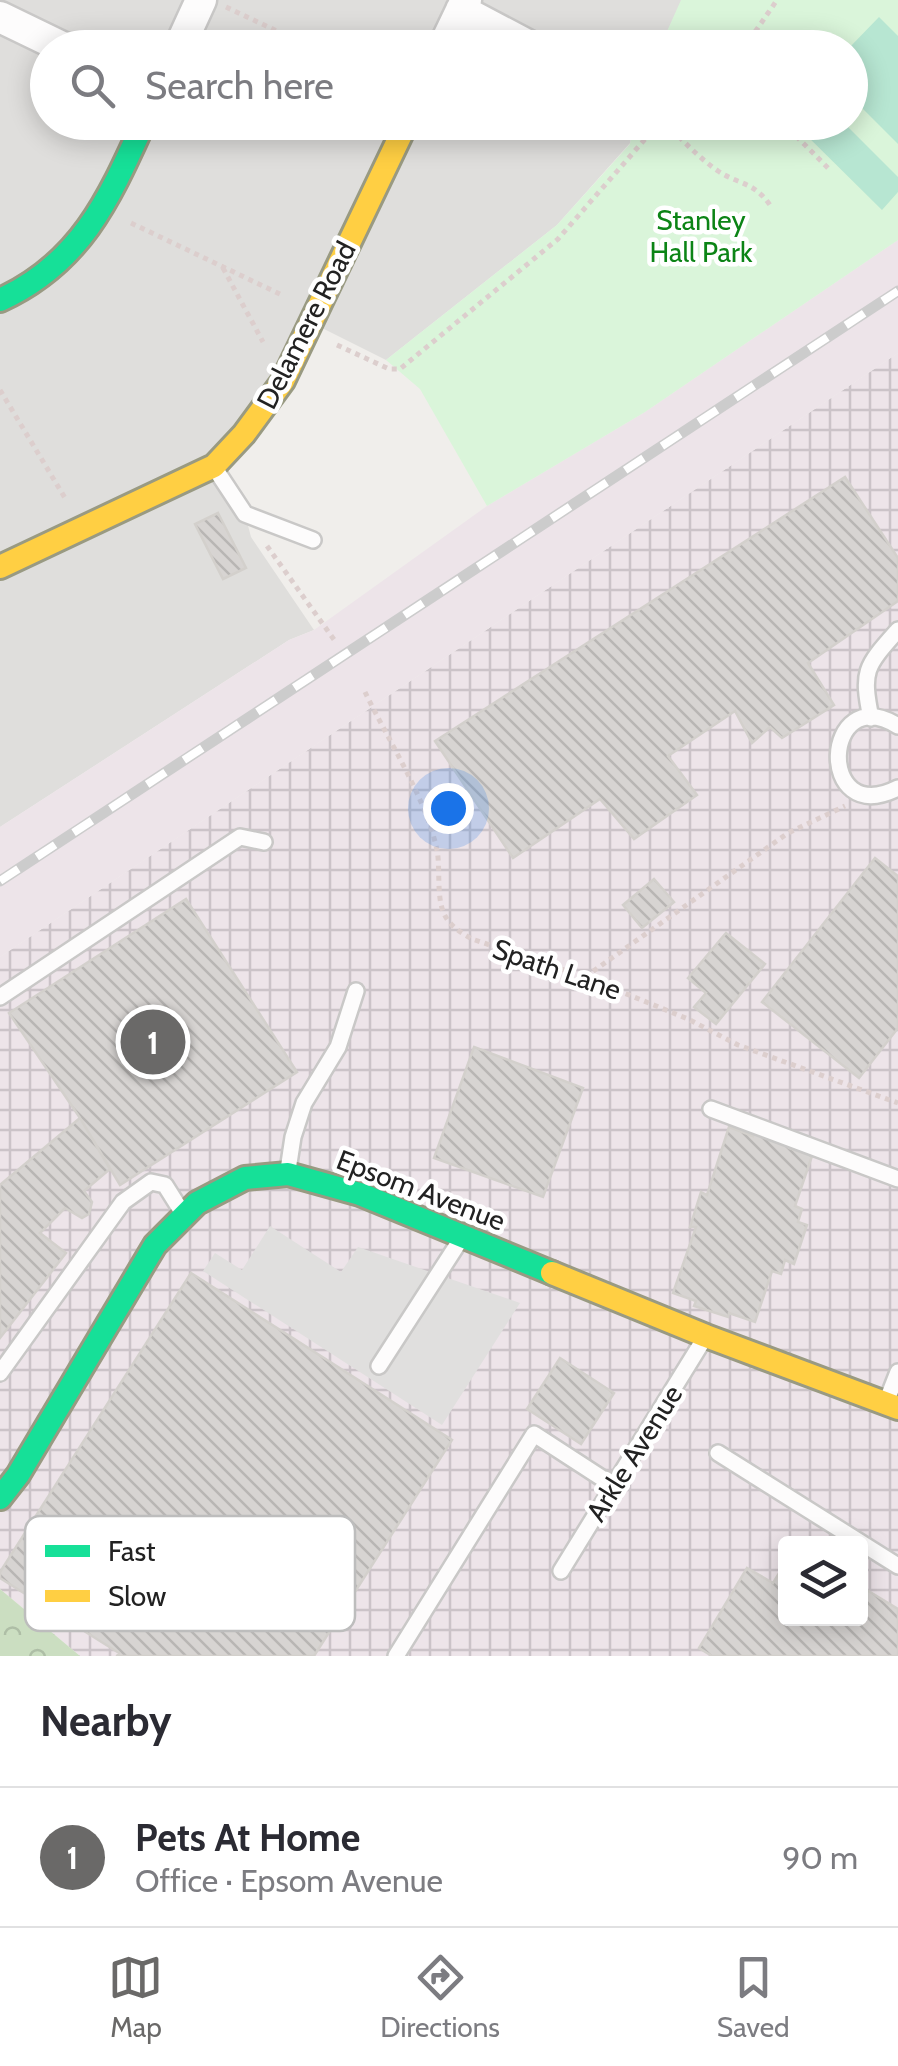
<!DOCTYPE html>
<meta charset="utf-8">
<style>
body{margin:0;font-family:Cabin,sans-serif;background:#f7f7f7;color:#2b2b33}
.controls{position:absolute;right:30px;bottom:30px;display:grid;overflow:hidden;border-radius:10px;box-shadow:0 5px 25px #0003}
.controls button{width:90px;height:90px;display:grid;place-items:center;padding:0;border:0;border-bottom:2px solid #e1e1e2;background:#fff;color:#2b2b33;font:50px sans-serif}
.you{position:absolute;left:448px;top:808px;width:35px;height:35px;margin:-25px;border:8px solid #fff;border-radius:50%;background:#1a73e8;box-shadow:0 0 0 15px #1a73e833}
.badge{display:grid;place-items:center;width:65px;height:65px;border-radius:50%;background:#6a6968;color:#fff;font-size:32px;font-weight:700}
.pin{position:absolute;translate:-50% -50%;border:5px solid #fff;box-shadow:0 2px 10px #0006}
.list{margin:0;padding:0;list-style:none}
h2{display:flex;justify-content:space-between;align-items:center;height:130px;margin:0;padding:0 40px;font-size:42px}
h2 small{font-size:32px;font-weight:400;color:#7c7c81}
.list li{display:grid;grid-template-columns:65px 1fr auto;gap:30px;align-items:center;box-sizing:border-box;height:140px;padding:0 40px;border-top:2px solid #e1e1e2}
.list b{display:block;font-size:38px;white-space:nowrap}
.list p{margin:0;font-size:32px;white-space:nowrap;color:#7c7c81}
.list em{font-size:32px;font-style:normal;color:#7c7c81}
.icon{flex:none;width:55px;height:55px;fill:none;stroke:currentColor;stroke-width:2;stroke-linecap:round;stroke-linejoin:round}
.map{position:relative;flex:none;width:898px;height:1656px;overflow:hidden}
.search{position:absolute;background:#fff;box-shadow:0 5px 25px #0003;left:30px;right:30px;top:30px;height:110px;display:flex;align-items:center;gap:25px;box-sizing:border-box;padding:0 35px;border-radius:55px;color:#7c7c81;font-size:38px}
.sheet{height:270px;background:#fff}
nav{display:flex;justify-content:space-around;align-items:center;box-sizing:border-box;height:140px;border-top:2px solid #e1e1e2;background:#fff;font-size:28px;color:#7c7c81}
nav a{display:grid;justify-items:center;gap:5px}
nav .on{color:#6a6968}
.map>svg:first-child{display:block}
</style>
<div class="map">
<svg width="898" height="1656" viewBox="0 0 898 1656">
<defs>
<pattern id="industrial-grid" width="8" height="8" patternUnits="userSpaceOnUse" patternTransform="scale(2.5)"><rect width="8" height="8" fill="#ede4e9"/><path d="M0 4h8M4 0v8" fill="none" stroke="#cbc3c8"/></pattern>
<pattern id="forest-crowns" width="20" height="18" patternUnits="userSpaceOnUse" patternTransform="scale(2.5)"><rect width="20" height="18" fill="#cbdec1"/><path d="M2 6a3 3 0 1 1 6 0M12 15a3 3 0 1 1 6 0" fill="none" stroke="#aebea6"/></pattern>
<pattern id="building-back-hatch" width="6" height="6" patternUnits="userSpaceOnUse" patternTransform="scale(2.5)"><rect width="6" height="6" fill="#d7d4d2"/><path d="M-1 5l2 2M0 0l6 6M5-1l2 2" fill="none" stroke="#b8b6b4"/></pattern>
</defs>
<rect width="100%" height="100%" fill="#f0eeeb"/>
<path fill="#dfdedc" d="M0,0H682L660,47L48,48V122L633,123L630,143L557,225L386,360L312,323L214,467L245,514L251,537L314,630L289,640L0,827Z"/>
<path fill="url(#industrial-grid)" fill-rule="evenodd" d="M898,353V1656H80L0,1589V957ZM786,1544H860V1618H786Z"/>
<path fill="#ede4e9" d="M898,240V353L0,957V827L289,640L314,630L487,506L645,412Z"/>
<path fill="url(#forest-crowns)" d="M0,1589L80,1656H0Z"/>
<path fill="#daf5da" d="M681,0H898V240L645,412L487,506L420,389L386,360L557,225L630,144L633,123L850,122V48L660,47Z"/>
<path fill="#b7e6d2" d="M879,17L898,36V144L851,97L850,47Z
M794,123H844L898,177V192L882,210Z"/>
<path fill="#e0dfde" d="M270,1226L341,1272L358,1247L520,1303L442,1425L203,1271L215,1253L242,1270Z"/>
<path fill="url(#building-back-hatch)" stroke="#d3d0cc" stroke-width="2.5" d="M845,477L898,558V601L808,663L834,705L782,738L770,727L752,743L735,711L668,756L697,795L634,839L600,799L513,858L435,741Z
M218,513L246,568L223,579L195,524Z
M875,858L898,876V1028L859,1078L762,1002Z
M654,879L674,902L642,928L623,905Z
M186,899L297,1072L120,1185L80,1118L9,1013Z
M726,933L765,964L716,1024L694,1007L706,993L688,978Z
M474,1047L583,1088L543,1197L434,1158Z
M80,1118L110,1169L84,1191L92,1202L89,1214L82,1218L65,1208L40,1233L66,1253L0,1338V1185Z
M729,1127L753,1136L755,1130L791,1142L789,1148L812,1156L795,1206L802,1209L798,1222L807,1225L794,1264L785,1260L781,1274L772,1271L755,1322L729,1313L728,1317L694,1306L696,1301L673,1293L696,1227H690L701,1192L707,1195Z
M191,1273L452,1440L314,1656H117L119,1653L0,1578V1572Z
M560,1358L614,1393L581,1444L527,1409Z
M786,1562V1618H860V1586L898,1609V1656H712L699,1648L747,1568L773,1583Z"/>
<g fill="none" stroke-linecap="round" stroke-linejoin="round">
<g stroke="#c9c8c7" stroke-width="20">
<path id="lane" d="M216,470L245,514L313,540
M871,718C861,670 866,666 898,630
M898,726C822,679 815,830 898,788
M0,997L240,837L264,842
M711,1109L898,1179
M288,1170L293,1137L304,1103L338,1047L356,991
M379,1366L461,1239
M0,1373L123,1202L151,1182L165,1185L182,1212
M887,1400L898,1372
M718,1453L898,1566
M561,1571L704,1339
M396,1656L534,1434L614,1486"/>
</g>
<g stroke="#c9c8c7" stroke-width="35">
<path id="street" d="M461,10L533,48
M0,17L64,48
M179,48L201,0
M443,48L466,0"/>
</g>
<g stroke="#999a82" stroke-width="28">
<path id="fast" d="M0,300C81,263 109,199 144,122
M0,1498L18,1475L155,1245L197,1203L245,1178L288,1174L360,1194L552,1273"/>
</g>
<g stroke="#999a82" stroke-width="28">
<path id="slow" d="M0,567L214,466L244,434L283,381L407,122
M552,1273L706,1336L898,1408"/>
</g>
<path stroke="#dccecd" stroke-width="5" stroke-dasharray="5 5" stroke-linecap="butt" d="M226,7L313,48
M744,48L777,0
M665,122C682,140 698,157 718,171C739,185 753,181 770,205
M782,122L831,171
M131,223L284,296
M223,268L263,342
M337,345L389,369H400L558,239L660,122
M0,390L65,498
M267,546L335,641
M365,692C388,740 426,798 437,850C441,871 435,902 447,919C453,928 463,934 472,939L585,977L688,1019L738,1045L898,1103
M585,977L788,833L845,806"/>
<use href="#lane" stroke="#fdfcfc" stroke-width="15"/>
<use href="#street" stroke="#fdfcfc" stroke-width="30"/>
<use href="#fast" stroke="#16e098" stroke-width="22"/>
<use href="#slow" stroke="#ffcf43" stroke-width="22"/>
<g stroke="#ccc" stroke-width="11">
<path id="rail" d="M0,881L898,291"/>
</g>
<use href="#rail" stroke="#fff" stroke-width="8" stroke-dasharray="22" stroke-linecap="butt"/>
</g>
<g text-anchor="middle" stroke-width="9" stroke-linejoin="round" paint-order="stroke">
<g font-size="28" fill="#0c8416" stroke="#fff">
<text x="701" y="230">Stanley<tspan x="701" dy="32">Hall Park</tspan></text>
</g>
<g font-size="28" fill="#222" stroke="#fff">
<text transform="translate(306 325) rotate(-63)" y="10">Delamere Road</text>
<text transform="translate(557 969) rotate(19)" y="10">Spath Lane</text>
<text transform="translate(421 1190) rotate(21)" y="10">Epsom Avenue</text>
<text transform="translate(634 1453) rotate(-58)" y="10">Arkle Avenue</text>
</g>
</g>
<rect x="25" y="1516" width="330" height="115" rx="15" fill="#fff" stroke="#bdbdbd" stroke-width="2.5"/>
<rect x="45" y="1545" width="45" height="12" fill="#16e098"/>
<rect x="45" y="1590" width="45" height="12" fill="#ffcf43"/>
<g font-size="28" fill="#222">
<text x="108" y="1561">Fast</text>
<text x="108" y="1606">Slow</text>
</g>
</svg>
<div class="controls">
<button><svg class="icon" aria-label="layers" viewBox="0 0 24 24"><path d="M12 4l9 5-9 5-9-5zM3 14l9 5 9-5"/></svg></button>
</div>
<div class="you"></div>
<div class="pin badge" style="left:153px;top:1042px">1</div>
<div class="search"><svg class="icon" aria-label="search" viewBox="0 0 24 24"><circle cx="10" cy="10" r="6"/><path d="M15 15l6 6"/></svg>Search here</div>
</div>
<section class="sheet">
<h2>Nearby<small></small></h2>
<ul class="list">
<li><span class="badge">1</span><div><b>Pets At Home</b><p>Office · Epsom Avenue</p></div><em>90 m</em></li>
</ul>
</section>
<nav>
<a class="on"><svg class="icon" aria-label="map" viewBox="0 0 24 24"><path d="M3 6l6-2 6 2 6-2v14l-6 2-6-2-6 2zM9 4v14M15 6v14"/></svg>Map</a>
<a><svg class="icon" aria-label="directions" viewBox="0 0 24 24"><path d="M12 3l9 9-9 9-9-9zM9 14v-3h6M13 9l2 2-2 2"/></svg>Directions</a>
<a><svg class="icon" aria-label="saved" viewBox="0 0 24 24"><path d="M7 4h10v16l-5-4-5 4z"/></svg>Saved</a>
</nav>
